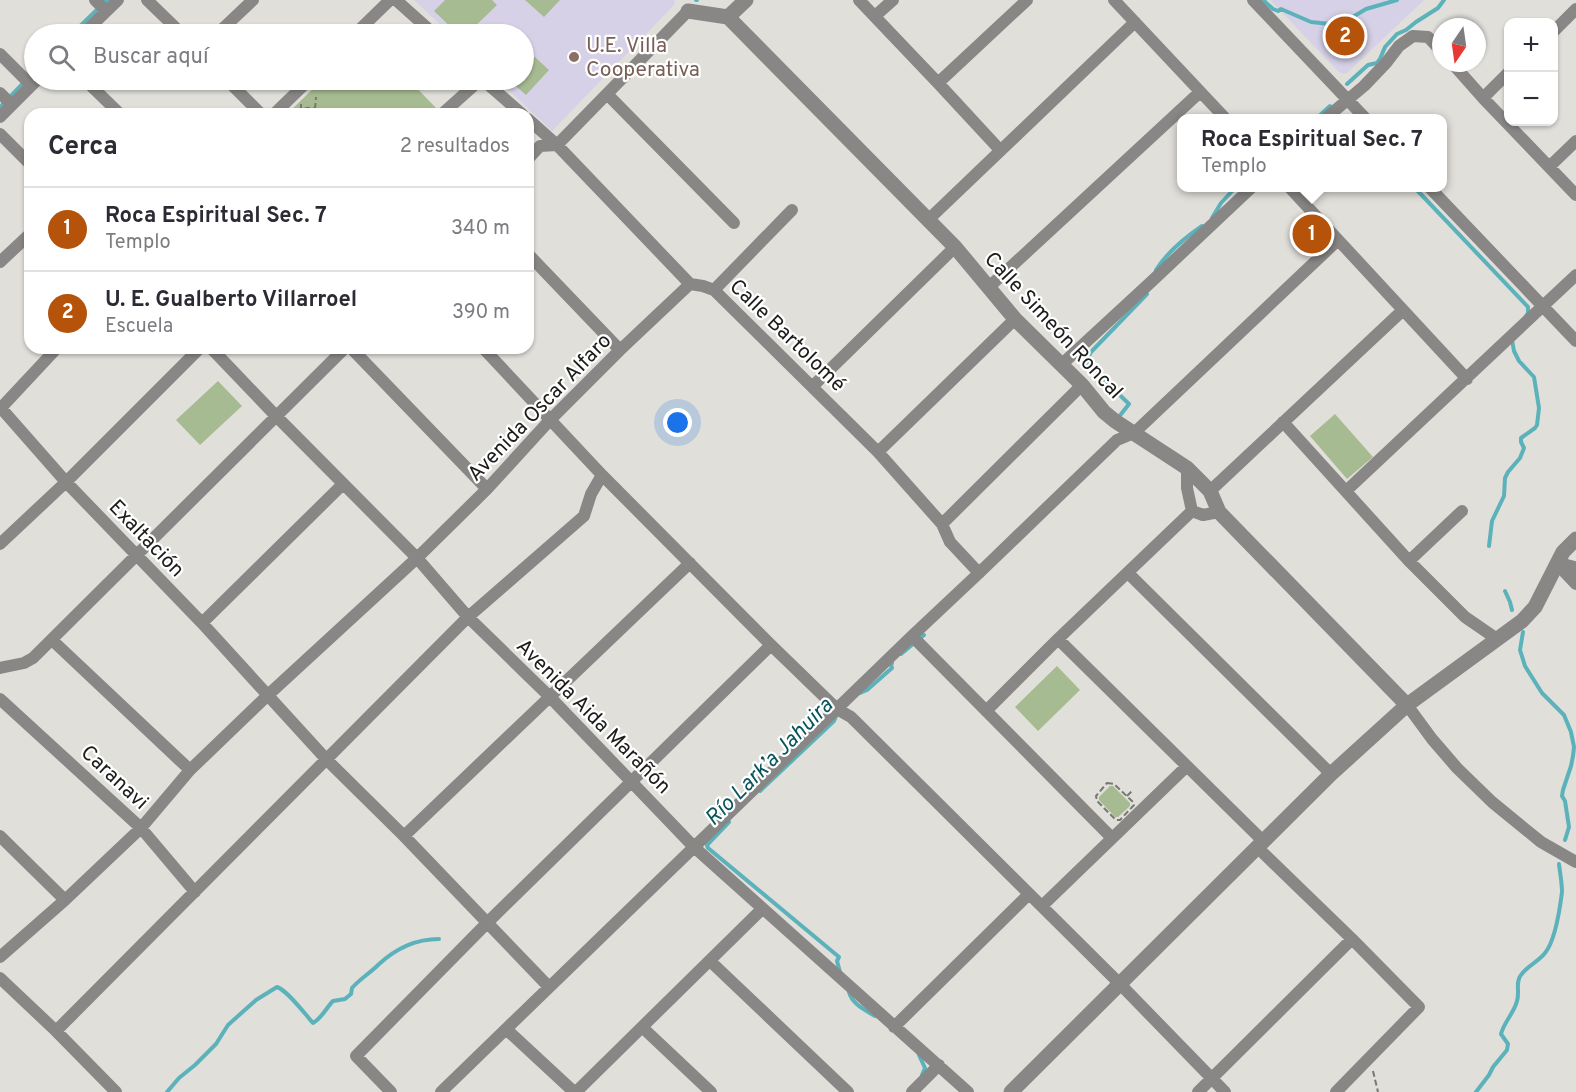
<!DOCTYPE html>
<html lang="es">
<meta charset="utf-8">
<style>
body{margin:0;font-family:Overpass,sans-serif;background:#f7f7f7;color:#2b2b33}
.controls{position:absolute;right:18px;top:18px;display:grid;overflow:hidden;border-radius:12px;box-shadow:0 2px 4px #0004}
.controls button{width:54px;height:54px;display:grid;place-items:center;padding:0;border:0;border-bottom:2px solid #e1e1e2;background:#fff;color:#2b2b33;font:30px sans-serif}
.compass{position:absolute;left:1432px;top:18px;width:54px;height:54px;border-radius:50%;background:#fff;box-shadow:0 2px 4px #0004;rotate:193deg}
.you{position:absolute;left:678px;top:423px;width:21px;height:21px;margin:-15px;border:4px solid #fff;border-radius:50%;background:#1a73e8;box-shadow:0 0 0 9px #1a73e833}
.badge{display:grid;place-items:center;width:39px;height:39px;border-radius:50%;background:#b45309;color:#fff;font-size:20px;font-weight:700}
.pin{position:absolute;translate:-50% -50%;border:3px solid #fff;box-shadow:0 2px 6px #0006}
.popup{position:absolute;left:1177px;top:114px;width:270px;height:78px;box-sizing:border-box;display:grid;place-content:center;border-radius:12px;background:#fff;filter:drop-shadow(0 2px 4px #0005);font-size:20px;white-space:nowrap;color:#7c7c81}
.popup b{font-size:22px;color:#2b2b33}
.popup::after{content:'';position:absolute;left:50%;top:100%;margin-left:-12px;border:12px solid transparent;border-top-color:#fff}
.list{margin:0;padding:0;list-style:none}
h2{display:flex;justify-content:space-between;align-items:center;height:78px;margin:0;padding:0 24px;font-size:26px}
h2 small{font-size:20px;font-weight:400;color:#7c7c81}
.list li{display:grid;grid-template-columns:39px 1fr auto;gap:18px;align-items:center;box-sizing:border-box;height:84px;padding:0 24px;border-top:2px solid #e1e1e2}
.list b{display:block;font-size:22px;white-space:nowrap}
.list p{margin:0;font-size:20px;white-space:nowrap;color:#7c7c81}
.list em{font-size:20px;font-style:normal;color:#7c7c81}
.icon{flex:none;width:33px;height:33px;fill:none;stroke:currentColor;stroke-width:2;stroke-linecap:round;stroke-linejoin:round}
.map{position:relative;flex:none;width:1576px;height:1092px;overflow:hidden}
.search{position:absolute;background:#fff;box-shadow:0 2px 4px #0004;left:24px;top:24px;width:510px;height:66px;display:flex;align-items:center;gap:15px;box-sizing:border-box;padding:0 21px;border-radius:33px;color:#7c7c81;font-size:22px}
.panel{position:absolute;background:#fff;box-shadow:0 2px 4px #0004;left:24px;top:108px;width:510px;height:246px;border-radius:18px}
.map>svg:first-child{display:block}
</style>
<div class="map">
<svg width="1576" height="1092" viewBox="0 0 1576 1092">
<rect width="100%" height="100%" fill="#e0dfda"/>
<path fill="#d6d1e7" d="M414,0H675L674,5L552,131L498,80H524V34H450Z
M1270,0H1424L1347,73L1343,74L1339,72Z"/>
<path fill="#a7bb92" d="M445,0H492L497,5L467,34H458L434,11Z
M525,0H560L544,17Z
M524,47L549,70L526,95L509,80H524Z
M322,80H409L437,109L432,114H287Z
M218,381L242,406L200,445L176,420Z
M1335,414L1373,457L1347,479L1310,436Z
M1057,666L1080,690L1038,731L1015,707Z
M1110,786H1113L1130,803V806L1118,817H1115L1099,800V797Z"/>
<g fill="none" stroke-linecap="round" stroke-linejoin="round">
<path stroke="#5cb2ba" stroke-width="4" d="M696,0H697
M1263,0L1273,9L1278,11L1281,9L1311,22L1330,24L1351,18L1366,9L1397,0
M72,34L107,0
M1347,84L1368,65L1377,63L1380,59L1385,47L1397,34L1406,30L1416,22L1438,8L1444,0
M0,107L34,72
M1317,118L1330,106
M1415,188L1528,307V313L1526,316
M1212,218L1221,203L1235,188
M1156,270C1166,254 1186,237 1202,226
M1118,418L1129,404L1087,363V359L1091,352L1147,294
M1489,546L1492,521L1504,496L1505,478L1508,472L1520,458L1524,448L1521,442V438L1535,428L1537,425L1539,408L1534,377L1519,361L1514,351L1512,340
M1505,591L1510,602L1512,610
M1523,632L1520,650L1525,666L1542,693L1564,715L1571,732L1574,747L1573,756L1571,766L1563,790L1562,796L1565,801L1569,827L1565,840
M901,654L924,635
M860,693L867,690L892,668L891,665L892,663
M760,791L834,721L837,714
M729,822L707,845L708,848L839,957L837,961L840,972
M849,992C852,1004 865,1010 875,1016
M919,1055L925,1068L922,1075
M167,1092L179,1078L195,1065L216,1044L228,1025L256,1000L277,987C288,991 304,1013 313,1023C322,1018 326,1008 333,1001L345,999L351,994L352,988C360,979 370,973 378,965C395,949 415,939 439,939
M1476,1092L1489,1075L1493,1067L1507,1050L1508,1044L1501,1034C1504,1022 1514,1013 1517,1001C1520,992 1515,982 1521,975C1527,966 1538,962 1545,953C1555,941 1560,908 1562,892C1562,883 1560,873 1559,864"/>
<path stroke="#777773" stroke-width="2" stroke-dasharray="6 3" stroke-linecap="butt" d="M301,104V110C308,107 315,106 318,114
M315,109L316,97
M1107,783L1114,784L1133,802L1134,805L1120,820H1116L1097,801L1096,796Z
M1127,796L1132,791
M1373,1071L1378,1092"/>
<path stroke="#898786" stroke-width="12" d="M95,0L106,11
M147,0L182,34
M396,0L434,34
M859,0L938,83L1000,150
M1114,0L1225,118
M1253,0L1365,118
M875,16L893,0
M1554,31L1576,9
M83,34L118,0
M217,34L253,0
M355,34L390,0
M0,54L31,85
M1452,63L1483,98L1576,195
M85,80L120,114
M227,80L261,114
M483,80L522,114
M938,83L1027,0
M0,93L12,105
M607,94L734,223
M1483,98L1508,73
M274,114L309,80
M442,114L480,80
M0,117L37,80
M1326,118L1364,86L1386,63L1399,46L1413,36L1428,37L1441,51
M528,119L557,145L690,284L703,286L714,290L878,452L942,524L950,542L979,573
M0,134L30,164
M528,159L540,146L557,145L688,11
M1549,167L1576,141
M1290,188L1467,379
M1430,188L1576,341
M928,220L1135,22
M528,254L620,350
M0,262L30,234
M989,287L1200,92
M714,290L792,210
M211,348L276,416L417,558L468,617L549,696L694,847L968,1092
M351,348L487,489
M483,348L602,475L771,645L837,709L851,717L1120,984L1225,1092
M1061,365L1151,282L1251,188
M813,386L955,247
M0,407L66,482L202,623L326,759L404,836L549,987
M0,409L57,348
M1283,422L1409,561L1465,617L1497,639
M878,452L1015,319
M1187,468V488L1192,511L1203,515L1219,512
M1210,491L1402,311
M1346,491L1576,275
M942,524L1082,385
M0,544L66,482L200,348
M1409,561L1462,511
M1557,564L1576,584
M1128,573L1331,774
M202,623L343,484
M912,636L1112,838
M1058,639L1263,841
M52,640L190,770
M0,668L24,663L33,658L345,348
M0,699L141,828L195,892
M1407,705L1432,739L1457,768L1492,802L1541,842L1576,862
M986,711L1058,639L1192,511
M0,836L65,900
M404,836L690,563
M1257,847L1352,939L1419,1007L1336,1092
M1042,906L1186,767
M0,957L65,900L141,828L190,770L268,695L417,558L487,489L550,420L620,350L690,284
M710,961L848,1092
M0,978L56,1031L116,1092
M642,1027L711,1092
M894,1027L1029,894
M506,1029L574,1092
M56,1031L468,617L584,516L591,494L602,475
M391,1092L356,1056L488,922L771,645
M441,1092L912,636L979,573L1117,440L1134,433L1338,240
M576,1092L762,909
M912,1092L939,1065
M1198,1092L1352,939"/>
<path stroke="#898786" stroke-width="15" d="M688,11L728,17L955,247L1015,319L1082,385L1104,412L1115,421L1187,468L1210,491L1219,512L1407,705
M728,17L746,0
M1557,564L1576,569
M1011,1092L1331,774L1407,705L1522,621L1535,607L1563,552L1576,539"/>
</g>
<circle fill="#8d6e63" stroke="#fff" stroke-width="2" cx="574" cy="57" r="6"/>
<g text-anchor="middle" stroke-width="4.5" stroke-linejoin="round" paint-order="stroke">
<g font-size="21" fill="#785e54" stroke="#fff" text-anchor="start">
<text x="586" y="52">U.E. Villa<tspan x="586" dy="24">Cooperativa</tspan></text>
</g>
<g font-size="21" fill="#1c1c1a" stroke="#fff">
<text transform="translate(1054 325) rotate(47)" y="7">Calle Simeón Roncal</text>
<text transform="translate(788 335) rotate(44)" y="7">Calle Bartolomé</text>
<text transform="translate(539 407) rotate(-46)" y="7">Avenida Oscar Alfaro</text>
<text transform="translate(147 538) rotate(46)" y="7">Exaltación</text>
<text transform="translate(594 716) rotate(45)" y="7">Avenida Aida Marañón</text>
<text transform="translate(115 777) rotate(43)" y="7">Caranavi</text>
</g>
<g font-size="22" font-style="italic" fill="#07565c" stroke="#fff">
<text transform="translate(768 761) rotate(-45)" y="8">Río Lark’a Jahuira</text>
</g>
</g>
</svg>
<div class="controls">
<button>+</button>
<button>−</button>
</div>
<svg class="compass" viewBox="-18 -18 36 36"><path d="M0-13l5 13h-10z" fill="#e53935"/><path d="M0 13l5-13h-10z" fill="#7c7c81"/></svg>
<div class="you"></div>
<div class="pin badge" style="left:1312px;top:234px">1</div>
<div class="popup"><b>Roca Espiritual Sec. 7</b>Templo</div>
<div class="pin badge" style="left:1345px;top:36px">2</div>
<div class="search"><svg class="icon" aria-label="search" viewBox="0 0 24 24"><circle cx="10" cy="10" r="6"/><path d="M15 15l6 6"/></svg>Buscar aquí</div>
<section class="panel">
<h2>Cerca<small>2 resultados</small></h2>
<ul class="list">
<li><span class="badge">1</span><div><b>Roca Espiritual Sec. 7</b><p>Templo</p></div><em>340 m</em></li>
<li><span class="badge">2</span><div><b>U. E. Gualberto Villarroel</b><p>Escuela</p></div><em>390 m</em></li>
</ul>
</section>
</div>
